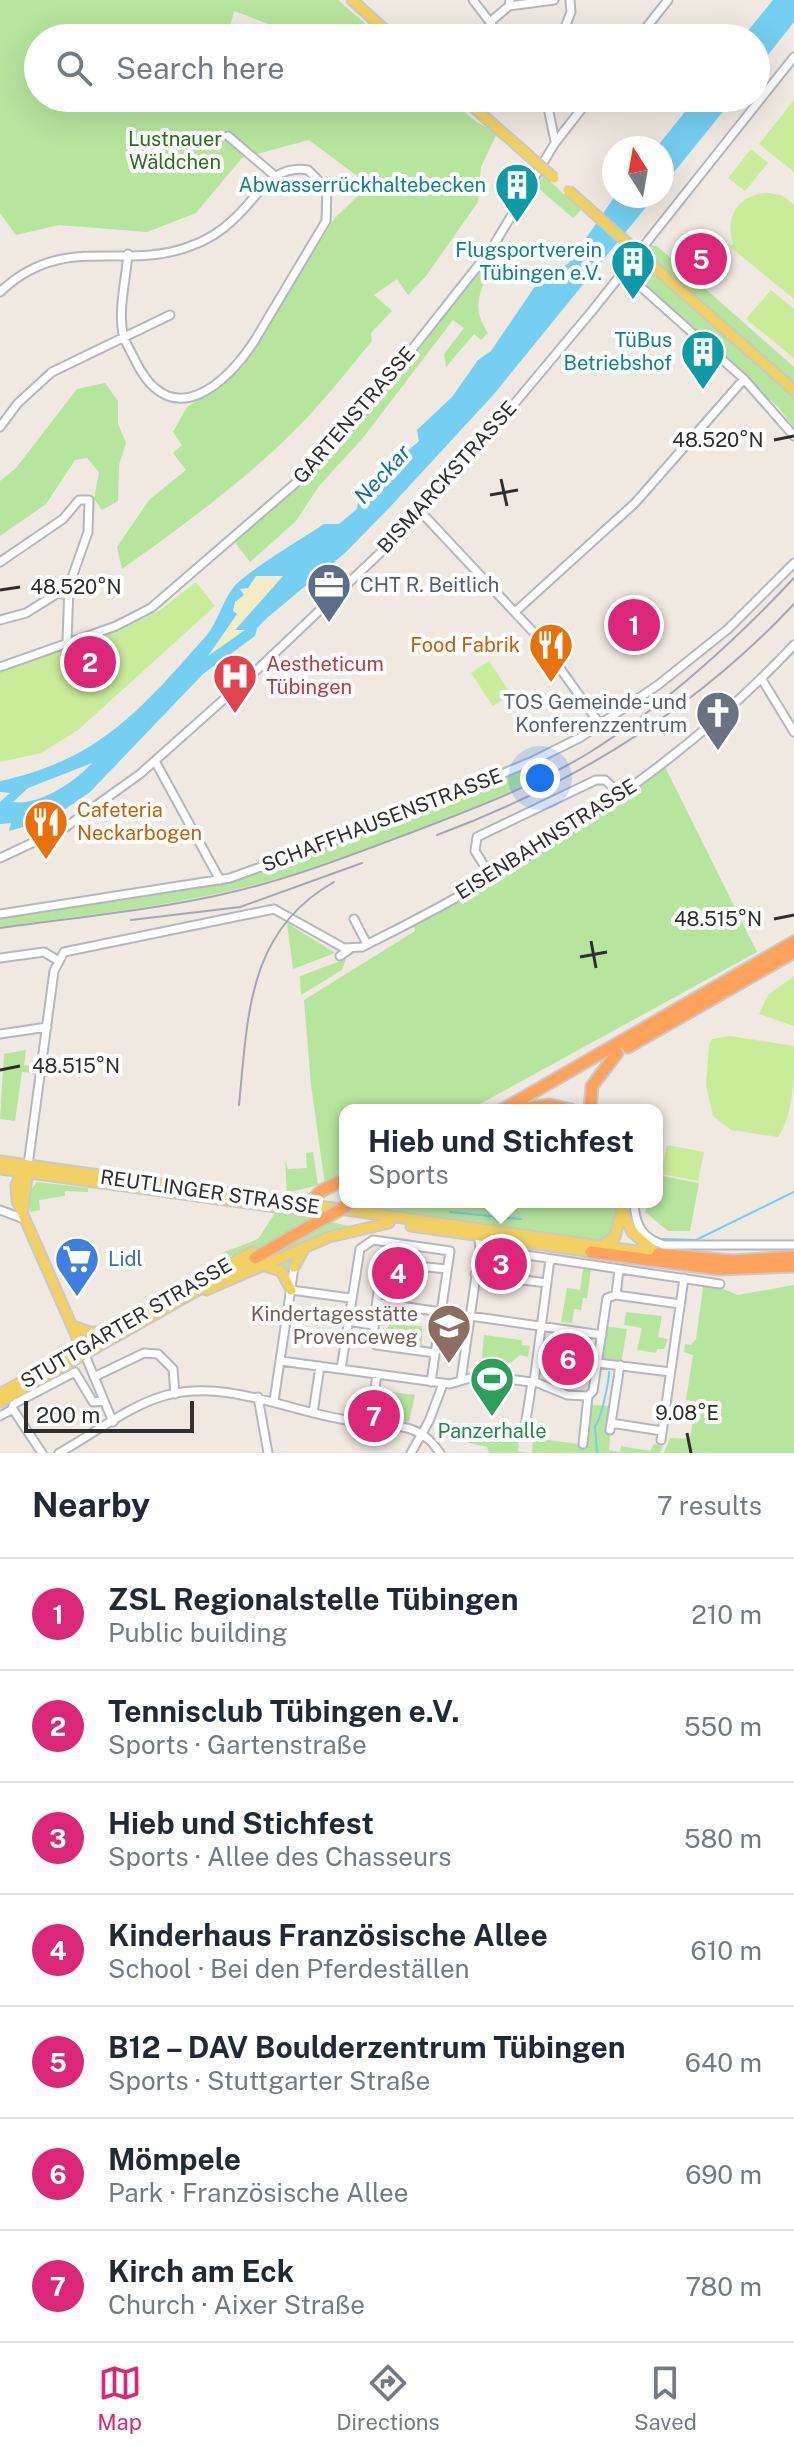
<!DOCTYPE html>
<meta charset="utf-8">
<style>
body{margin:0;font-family:"Public Sans",sans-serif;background:#f2f2f3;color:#1f2937}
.compass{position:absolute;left:602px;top:136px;width:72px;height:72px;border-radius:50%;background:#fff;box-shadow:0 8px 32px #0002;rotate:349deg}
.scale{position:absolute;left:24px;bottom:20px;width:170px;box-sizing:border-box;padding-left:8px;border:4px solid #2e2e2e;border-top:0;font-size:22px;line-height:28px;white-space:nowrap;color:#2e2e2e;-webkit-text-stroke:6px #fff;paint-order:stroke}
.you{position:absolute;left:540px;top:778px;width:28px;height:28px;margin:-20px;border:6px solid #fff;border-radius:50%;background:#1a73e8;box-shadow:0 0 0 12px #1a73e833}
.badge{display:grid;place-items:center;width:52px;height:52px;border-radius:50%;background:#db2777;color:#fff;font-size:26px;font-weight:700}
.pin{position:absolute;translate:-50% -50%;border:4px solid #fff;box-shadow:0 2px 8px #0006}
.popup{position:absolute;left:339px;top:1104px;width:324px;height:104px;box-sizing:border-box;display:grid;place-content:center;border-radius:16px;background:#fff;filter:drop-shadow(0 2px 6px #0005);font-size:26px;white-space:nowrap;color:#747a83}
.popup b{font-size:30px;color:#1f2937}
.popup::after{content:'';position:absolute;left:50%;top:100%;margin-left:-16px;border:16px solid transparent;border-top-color:#fff}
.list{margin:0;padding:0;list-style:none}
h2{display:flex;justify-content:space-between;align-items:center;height:104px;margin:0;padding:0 32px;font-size:34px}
h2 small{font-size:26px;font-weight:400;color:#747a83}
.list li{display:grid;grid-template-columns:52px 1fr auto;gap:24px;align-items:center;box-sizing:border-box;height:112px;padding:0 32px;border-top:2px solid #e0e1e3}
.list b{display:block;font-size:30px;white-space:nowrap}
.list p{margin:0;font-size:26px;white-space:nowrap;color:#747a83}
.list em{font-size:26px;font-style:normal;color:#747a83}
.icon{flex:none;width:44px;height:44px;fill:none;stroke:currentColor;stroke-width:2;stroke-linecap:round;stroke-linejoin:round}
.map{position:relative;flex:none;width:794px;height:1453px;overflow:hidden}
.search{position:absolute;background:#fff;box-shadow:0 8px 32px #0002;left:24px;right:24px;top:24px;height:88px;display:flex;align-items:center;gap:20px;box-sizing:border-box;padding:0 28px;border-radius:44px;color:#747a83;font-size:30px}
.sheet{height:888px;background:#fff}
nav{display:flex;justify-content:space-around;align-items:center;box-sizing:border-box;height:112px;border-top:2px solid #e0e1e3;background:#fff;font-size:22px;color:#747a83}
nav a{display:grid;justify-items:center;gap:4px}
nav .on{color:#db2777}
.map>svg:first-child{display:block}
</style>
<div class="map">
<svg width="794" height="1453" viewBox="0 0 794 1453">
<rect width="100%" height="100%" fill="#efe9e1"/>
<path fill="#b6e59e" d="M0,0H338L382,38H292L273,26L270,38H256L259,26L271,25L234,11L227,38H38V98H449L475,121L497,133L481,167L478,202L426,276L408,295L397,279L374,295L392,311L371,333L372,341C346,372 320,406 291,434C240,484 181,527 122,569L117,547L149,500L186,470L173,453L182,445L173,432L187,407L225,383L245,364L334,219L369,185L309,140L242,158L196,213L147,232L59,225L16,235L0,213Z
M539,171L581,210L573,218L532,183Z
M651,245L657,246L794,367V428L779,408L637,280L633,268Z
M492,248L496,263C480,287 470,307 488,333L481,340L474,334L446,367L444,354L464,328L453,320L362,439L319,486L296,521L250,562L233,540L328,452Z
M105,383L118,401V424L126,443L119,465L118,501L102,510L94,499L99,472L87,458L75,460L46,504L0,536V481L16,468L77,389Z
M533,761L536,780C444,823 333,867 234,890C157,908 78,916 0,927V914L230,878Z
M663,763L757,952L469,1110H345V1174L325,1185L311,1085L304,1000L415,931L413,920L501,872Z
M287,923L335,953L293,969Z
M346,959L342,970L301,995L300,976Z
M26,1050L24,1065L36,1067L35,1073L22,1072L15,1121L0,1119L4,1054Z
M313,1152L318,1185L287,1193L285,1160L288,1169L307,1168L306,1153Z
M657,1175L699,1183L690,1231H668L645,1212L649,1202H657Z
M37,1182L88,1188V1192L65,1191V1196L39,1200L40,1210L30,1212L29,1192Z
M365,1202H618L622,1220L604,1246L393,1218Z
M275,1213L305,1216L358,1228C312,1245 300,1238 291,1290L287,1280L265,1266L220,1286L222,1253L258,1239Z
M583,1268L591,1269L587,1298H583L581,1310L574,1309L572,1323L561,1322L567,1288L580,1290Z
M704,1281L738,1295L794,1285V1453H664L670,1438L690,1439L696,1402L686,1400L693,1355L684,1352L685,1344L691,1345L696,1339Z
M389,1305L398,1306L397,1314L385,1313L383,1326L377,1325L376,1337L395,1340L396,1330L387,1329L389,1325L422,1326V1349L430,1352L374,1343C370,1327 373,1313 389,1305Z
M626,1312L662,1316L658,1337L668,1339L664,1349H657L656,1353L637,1350L642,1328L624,1325Z
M603,1326L627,1329L621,1364L598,1363Z
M545,1330L583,1335L574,1389L554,1383L561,1335Z
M484,1335L522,1340V1345L530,1346L528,1357L520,1355L510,1363L482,1358Z
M384,1391L415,1395L409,1422L397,1419V1415L387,1413L383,1417Z
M591,1405L612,1406L609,1450L620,1452L621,1446L650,1451L654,1444L663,1446L660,1453H532L533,1438L586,1445Z
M437,1423L519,1437L518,1451L529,1453H489L487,1447L436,1435Z"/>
<path fill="#f3ecc5" d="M255,576H283L236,629H246L208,657L237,615L232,611L239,589Z"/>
<path fill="#c9ec9a" d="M794,100V172L759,144Z
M751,149L768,163L745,191L728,178Z
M768,193L781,195L794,204V299L730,247L733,244C724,216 739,194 768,193Z
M771,290L794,309V358L746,319Z
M196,582L215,606L78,730L41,753L0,762V673L52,650L121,630L159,611Z
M489,661L511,694L493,706L471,673Z
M794,976V1026L759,1014L768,995Z
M730,1036L794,1046C794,1074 794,1115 778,1137L731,1130L713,1116L706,1085L709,1045L712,1039Z
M667,1145L704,1152L698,1181L661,1174Z"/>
<path fill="#75cff0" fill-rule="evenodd" d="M773,0H794V22L756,70V38H742Z
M696,98H734L662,187V148H656Z
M615,196H655L494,394L390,507L345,553L267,618L257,628L255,636L203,674L90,792L51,819L9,831L11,823L0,824V802L10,793L0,792V781C100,760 142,708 206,636C218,622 222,602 233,588C244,573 305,537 324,524H339L357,509L359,493L419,441L417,430L452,397L478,360L491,351L540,279L569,263ZM256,576H283L235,630H245L208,656L237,614L233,611L235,602L244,595L240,589L248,588ZM92,763C75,782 39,806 13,802L28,788Z"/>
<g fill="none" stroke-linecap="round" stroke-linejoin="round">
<path stroke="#75cff0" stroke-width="2" d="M450,1212L521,1219
M663,1239L696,1240L794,1192
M597,1453L595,1426C601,1420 609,1381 609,1372"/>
<g stroke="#b4b7c1" stroke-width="11">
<path id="minor" d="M473,0L502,38
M509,6L554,0
M490,22L509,6L510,0
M561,38L571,12L570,0
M638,38L668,0
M546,98L555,141
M228,136L275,176
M623,271L744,379L794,436
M0,292C63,232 122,271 188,247C206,241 222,231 235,218C258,197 271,164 308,170L327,189L326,221L255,340C225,387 171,432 136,362C132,353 125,343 123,334C118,309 126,279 128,254
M0,427L18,403L52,372L170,315
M420,511L537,636L599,723
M0,562L63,519L79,500H89L88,532L69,586L67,641
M516,611L635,503L744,379
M0,620L26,613L58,593L68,595
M0,667L116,626L151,608L305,475L360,415L492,248L555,143L590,98
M761,678L794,732
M155,761L220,880
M0,858L66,827L140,774L259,668L401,533L473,453L592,311L794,57
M492,878L475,851L477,837L596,780H605L619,793
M0,914L230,878L377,825L533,761L581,737L658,685L728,629L794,563
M354,919L367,944
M340,956L350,949
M0,958L44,952L57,960
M0,1034L47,1027
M28,1165L54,971L64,952L274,909L344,948L362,947C518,870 674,773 794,645
M634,1202C635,1225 642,1238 664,1245H794
M0,1210L24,1219
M480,1248L720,1284
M475,1274L547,1283
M291,1290L350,1298
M616,1295L680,1304
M616,1295L619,1269
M379,1303L560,1329
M348,1321L372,1325
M560,1329L602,1335
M435,1353L376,1345C370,1334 380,1276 384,1263L447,1269
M85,1355L113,1422
M281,1361L450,1384L480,1375L538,1383L567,1395L588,1396
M598,1363L670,1372
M341,1369L360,1249L373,1240L450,1251L431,1382
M94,1377L144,1353L158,1354L173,1369L175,1394
M461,1380L480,1248L478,1232
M534,1382L550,1259
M588,1396L593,1391L607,1298L616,1295
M258,1397L268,1453
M274,1401L294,1267
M313,1413L320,1366
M0,1416L13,1409
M370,1423L377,1374
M611,1423L662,1431
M610,1430L620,1365
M524,1433L532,1382
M661,1440L684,1278
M583,1444L588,1396
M42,1453L12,1408L14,1404L75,1372L93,1402L104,1401
M59,1453C94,1434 129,1405 167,1395C227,1380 283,1409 341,1419C364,1423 391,1422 413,1430C426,1435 432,1442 440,1453
M411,1453L429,1421L443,1384"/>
</g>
<g stroke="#c9c9c9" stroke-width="13">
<path id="major" d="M352,0L394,38
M463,98L528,155
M651,264L794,390
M0,1161L658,1254
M0,1169L298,1210
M23,1170L16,1185L17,1201L83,1351
M618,1202L632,1232L655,1252
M23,1209L28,1168
M411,1226L591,1252L615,1237L621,1214
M265,1266L281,1271L291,1290
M294,1267L305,1247
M206,1290L329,1237L389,1223
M72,1326L90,1332H105
M0,1394L252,1252
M0,1402L255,1258"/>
</g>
<g stroke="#c9c9c9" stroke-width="15">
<path id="highway" d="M628,1047L794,952
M519,1109L550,1105L571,1110
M502,1110L794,942
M590,1110L592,1086L617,1053
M307,1206L321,1191L345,1179
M591,1252L718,1269L794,1266
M658,1254L732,1261L794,1257
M255,1258L296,1234"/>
</g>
<use href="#minor" stroke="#fff" stroke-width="7"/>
<use href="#major" stroke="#f2d163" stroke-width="9"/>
<use href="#highway" stroke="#ffa35c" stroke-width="11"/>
<path stroke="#a3a6b8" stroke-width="2" d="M437,835C574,784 694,711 794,604
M131,920L240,907L362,863
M0,928C72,918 144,911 215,896C282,882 347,857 410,833C470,810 532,787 587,754C660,709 735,641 794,578
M239,1105C248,1016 247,931 334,882"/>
<g stroke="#c9c9c9" stroke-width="13" stroke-linecap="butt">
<path id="major-bridge" d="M528,155L554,178
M568,190L651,264"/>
</g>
<g stroke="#c9c9c9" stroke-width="15" stroke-linecap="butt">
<path id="highway-bridge" d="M296,1234L354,1202"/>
</g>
<use href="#major-bridge" stroke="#f2d163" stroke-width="9"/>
<use href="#highway-bridge" stroke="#ffa35c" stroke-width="11"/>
</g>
<path fill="none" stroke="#2e2e2e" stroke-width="3" d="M774,440L794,436M501,479L507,506M490,495L518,490M0,590L20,587M774,919L794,915M591,941L596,968M580,957L607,952M0,1070L20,1066M687,1433L691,1453"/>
<defs>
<g id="building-pin" transform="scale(2.3)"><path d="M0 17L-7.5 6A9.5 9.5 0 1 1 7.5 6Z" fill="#0f9aa8" stroke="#fff"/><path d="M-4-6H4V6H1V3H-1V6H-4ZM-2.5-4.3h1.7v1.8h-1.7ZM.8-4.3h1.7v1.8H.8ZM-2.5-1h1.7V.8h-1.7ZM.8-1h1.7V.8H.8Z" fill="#fff"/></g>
<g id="office-pin" transform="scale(2.3)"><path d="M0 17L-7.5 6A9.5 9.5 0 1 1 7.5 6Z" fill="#5c6f8a" stroke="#fff"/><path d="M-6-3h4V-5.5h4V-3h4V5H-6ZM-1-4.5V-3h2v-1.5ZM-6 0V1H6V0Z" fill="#fff"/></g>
<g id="restaurant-pin" transform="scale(2.3)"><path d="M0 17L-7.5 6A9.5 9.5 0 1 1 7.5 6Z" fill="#e8710a" stroke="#fff"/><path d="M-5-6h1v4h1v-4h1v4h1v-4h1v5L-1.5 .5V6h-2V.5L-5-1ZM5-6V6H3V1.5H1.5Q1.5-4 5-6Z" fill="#fff"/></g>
<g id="hospital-pin" transform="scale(2.3)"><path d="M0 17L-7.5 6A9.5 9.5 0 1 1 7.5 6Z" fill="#e0444e" stroke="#fff"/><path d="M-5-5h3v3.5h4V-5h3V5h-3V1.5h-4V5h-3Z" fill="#fff"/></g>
<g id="church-pin" transform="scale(2.3)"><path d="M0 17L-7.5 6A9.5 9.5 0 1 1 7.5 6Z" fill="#6b7280" stroke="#fff"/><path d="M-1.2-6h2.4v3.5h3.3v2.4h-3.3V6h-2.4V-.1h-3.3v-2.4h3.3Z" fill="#fff"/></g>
<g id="supermarket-pin" transform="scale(2.3)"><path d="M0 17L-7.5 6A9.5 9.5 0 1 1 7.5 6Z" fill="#3f7fe0" stroke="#fff"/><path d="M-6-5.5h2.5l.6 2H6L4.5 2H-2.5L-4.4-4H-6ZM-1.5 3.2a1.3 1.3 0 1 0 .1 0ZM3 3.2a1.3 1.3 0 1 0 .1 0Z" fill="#fff"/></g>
<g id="school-pin" transform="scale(2.3)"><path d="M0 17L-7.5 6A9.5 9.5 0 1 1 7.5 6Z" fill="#8d6e63" stroke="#fff"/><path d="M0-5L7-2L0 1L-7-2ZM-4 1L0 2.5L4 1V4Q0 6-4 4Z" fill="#fff"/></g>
<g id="stadium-pin" transform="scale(2.3)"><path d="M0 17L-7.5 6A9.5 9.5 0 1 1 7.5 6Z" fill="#2e9e5b" stroke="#fff"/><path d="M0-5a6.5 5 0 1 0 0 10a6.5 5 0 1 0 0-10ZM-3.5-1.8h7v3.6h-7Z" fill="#fff"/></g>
</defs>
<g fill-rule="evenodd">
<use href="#building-pin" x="517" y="185"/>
<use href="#building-pin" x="633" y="262"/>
<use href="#building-pin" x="703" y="352"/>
<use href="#office-pin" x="329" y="585"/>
<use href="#restaurant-pin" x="551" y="645"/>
<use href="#hospital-pin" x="235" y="676"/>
<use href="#church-pin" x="718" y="713"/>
<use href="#restaurant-pin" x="46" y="822"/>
<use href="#supermarket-pin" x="77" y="1259"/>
<use href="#school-pin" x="449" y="1326"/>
<use href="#stadium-pin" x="492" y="1379"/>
</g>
<g text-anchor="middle" stroke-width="8" stroke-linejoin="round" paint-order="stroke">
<g font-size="20" fill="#2c6e1b" stroke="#fff">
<text x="175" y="146">Lustnauer<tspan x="175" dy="23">Wäldchen</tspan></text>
</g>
<g font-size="20" fill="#0d838f" stroke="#fff" text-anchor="end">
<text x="486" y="192">Abwasserrückhaltebecken</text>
<text x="602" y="257">Flugsportverein<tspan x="602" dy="23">Tübingen e.V.</tspan></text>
<text x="672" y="347">TüBus<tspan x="672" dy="23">Betriebshof</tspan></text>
</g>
<g font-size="20" fill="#2e2e2e" stroke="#fff">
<text transform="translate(354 415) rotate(-49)" y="7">GARTENSTRASSE</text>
<text transform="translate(447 477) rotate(-48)" y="7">BISMARCKSTRASSE</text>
<text transform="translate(382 820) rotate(-21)" y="7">SCHAFFHAUSENSTRASSE</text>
<text transform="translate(546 839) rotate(-32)" y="7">EISENBAHNSTRASSE</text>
<text transform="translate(210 1192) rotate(8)" y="7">REUTLINGER STRASSE</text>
<text transform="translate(126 1323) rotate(-30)" y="7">STUTTGARTER STRASSE</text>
</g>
<g font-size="20" fill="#4e5e75" stroke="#fff" text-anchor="start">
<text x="360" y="592">CHT R. Beitlich</text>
</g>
<g font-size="20" fill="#c56008" stroke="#fff" text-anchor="end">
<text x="520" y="652">Food Fabrik</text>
<text x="77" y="817" text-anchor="start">Cafeteria<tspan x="77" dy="23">Neckarbogen</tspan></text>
</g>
<g font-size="20" fill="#be3a42" stroke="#fff" text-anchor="start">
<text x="266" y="671">Aestheticum<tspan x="266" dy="23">Tübingen</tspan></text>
</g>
<g font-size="20" fill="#5b616d" stroke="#fff" text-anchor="end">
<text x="687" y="709">TOS Gemeinde- und<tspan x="687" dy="23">Konferenzzentrum</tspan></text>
</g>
<g font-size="20" fill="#366cbe" stroke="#fff" text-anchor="start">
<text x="108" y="1266">Lidl</text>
</g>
<g font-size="20" fill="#785e54" stroke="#fff" text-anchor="end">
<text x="418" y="1321">Kindertagesstätte<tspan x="418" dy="23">Provenceweg</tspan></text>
</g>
<g font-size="20" fill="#27864d" stroke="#fff">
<text x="492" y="1438">Panzerhalle</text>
</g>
<g font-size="22" font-style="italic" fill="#0d6fa3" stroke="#fff">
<text transform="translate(382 474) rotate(-47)" y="8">Neckar</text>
</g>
</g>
<g font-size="20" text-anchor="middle" fill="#2e2e2e" stroke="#fff" stroke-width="8" stroke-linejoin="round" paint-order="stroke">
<text x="718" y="447">48.520°N</text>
<text x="76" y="594">48.520°N</text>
<text x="718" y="926">48.515°N</text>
<text x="76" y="1073">48.515°N</text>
<text x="687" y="1420">9.08°E</text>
</g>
</svg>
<svg class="compass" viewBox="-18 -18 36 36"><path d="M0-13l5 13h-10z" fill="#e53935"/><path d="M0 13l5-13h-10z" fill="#747a83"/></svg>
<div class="scale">200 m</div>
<div class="you"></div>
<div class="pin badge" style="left:634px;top:625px">1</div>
<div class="pin badge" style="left:90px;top:662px">2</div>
<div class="pin badge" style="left:501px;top:1264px">3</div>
<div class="popup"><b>Hieb und Stichfest</b>Sports</div>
<div class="pin badge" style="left:398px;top:1273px">4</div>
<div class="pin badge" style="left:701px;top:259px">5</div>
<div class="pin badge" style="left:568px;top:1359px">6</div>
<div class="pin badge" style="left:374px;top:1416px">7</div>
<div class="search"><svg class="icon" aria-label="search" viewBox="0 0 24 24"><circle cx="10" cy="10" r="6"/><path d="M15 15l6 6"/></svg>Search here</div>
</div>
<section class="sheet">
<h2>Nearby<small>7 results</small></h2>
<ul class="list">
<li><span class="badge">1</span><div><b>ZSL Regionalstelle Tübingen</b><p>Public building</p></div><em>210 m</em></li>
<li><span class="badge">2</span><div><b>Tennisclub Tübingen e.V.</b><p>Sports · Gartenstraße</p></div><em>550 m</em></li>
<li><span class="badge">3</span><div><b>Hieb und Stichfest</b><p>Sports · Allee des Chasseurs</p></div><em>580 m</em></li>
<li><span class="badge">4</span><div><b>Kinderhaus Französische Allee</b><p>School · Bei den Pferdeställen</p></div><em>610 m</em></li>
<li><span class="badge">5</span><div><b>B12 – DAV Boulderzentrum Tübingen</b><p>Sports · Stuttgarter Straße</p></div><em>640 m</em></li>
<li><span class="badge">6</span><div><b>Mömpele</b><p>Park · Französische Allee</p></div><em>690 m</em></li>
<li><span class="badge">7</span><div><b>Kirch am Eck</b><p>Church · Aixer Straße</p></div><em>780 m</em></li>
</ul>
</section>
<nav>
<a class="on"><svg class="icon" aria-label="map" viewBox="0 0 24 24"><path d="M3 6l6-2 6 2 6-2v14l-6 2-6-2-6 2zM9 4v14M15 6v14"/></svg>Map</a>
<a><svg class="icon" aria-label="directions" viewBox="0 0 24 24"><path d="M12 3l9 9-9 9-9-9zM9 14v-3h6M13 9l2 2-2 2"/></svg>Directions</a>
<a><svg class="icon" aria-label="saved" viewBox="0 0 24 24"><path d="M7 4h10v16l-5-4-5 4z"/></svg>Saved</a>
</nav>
